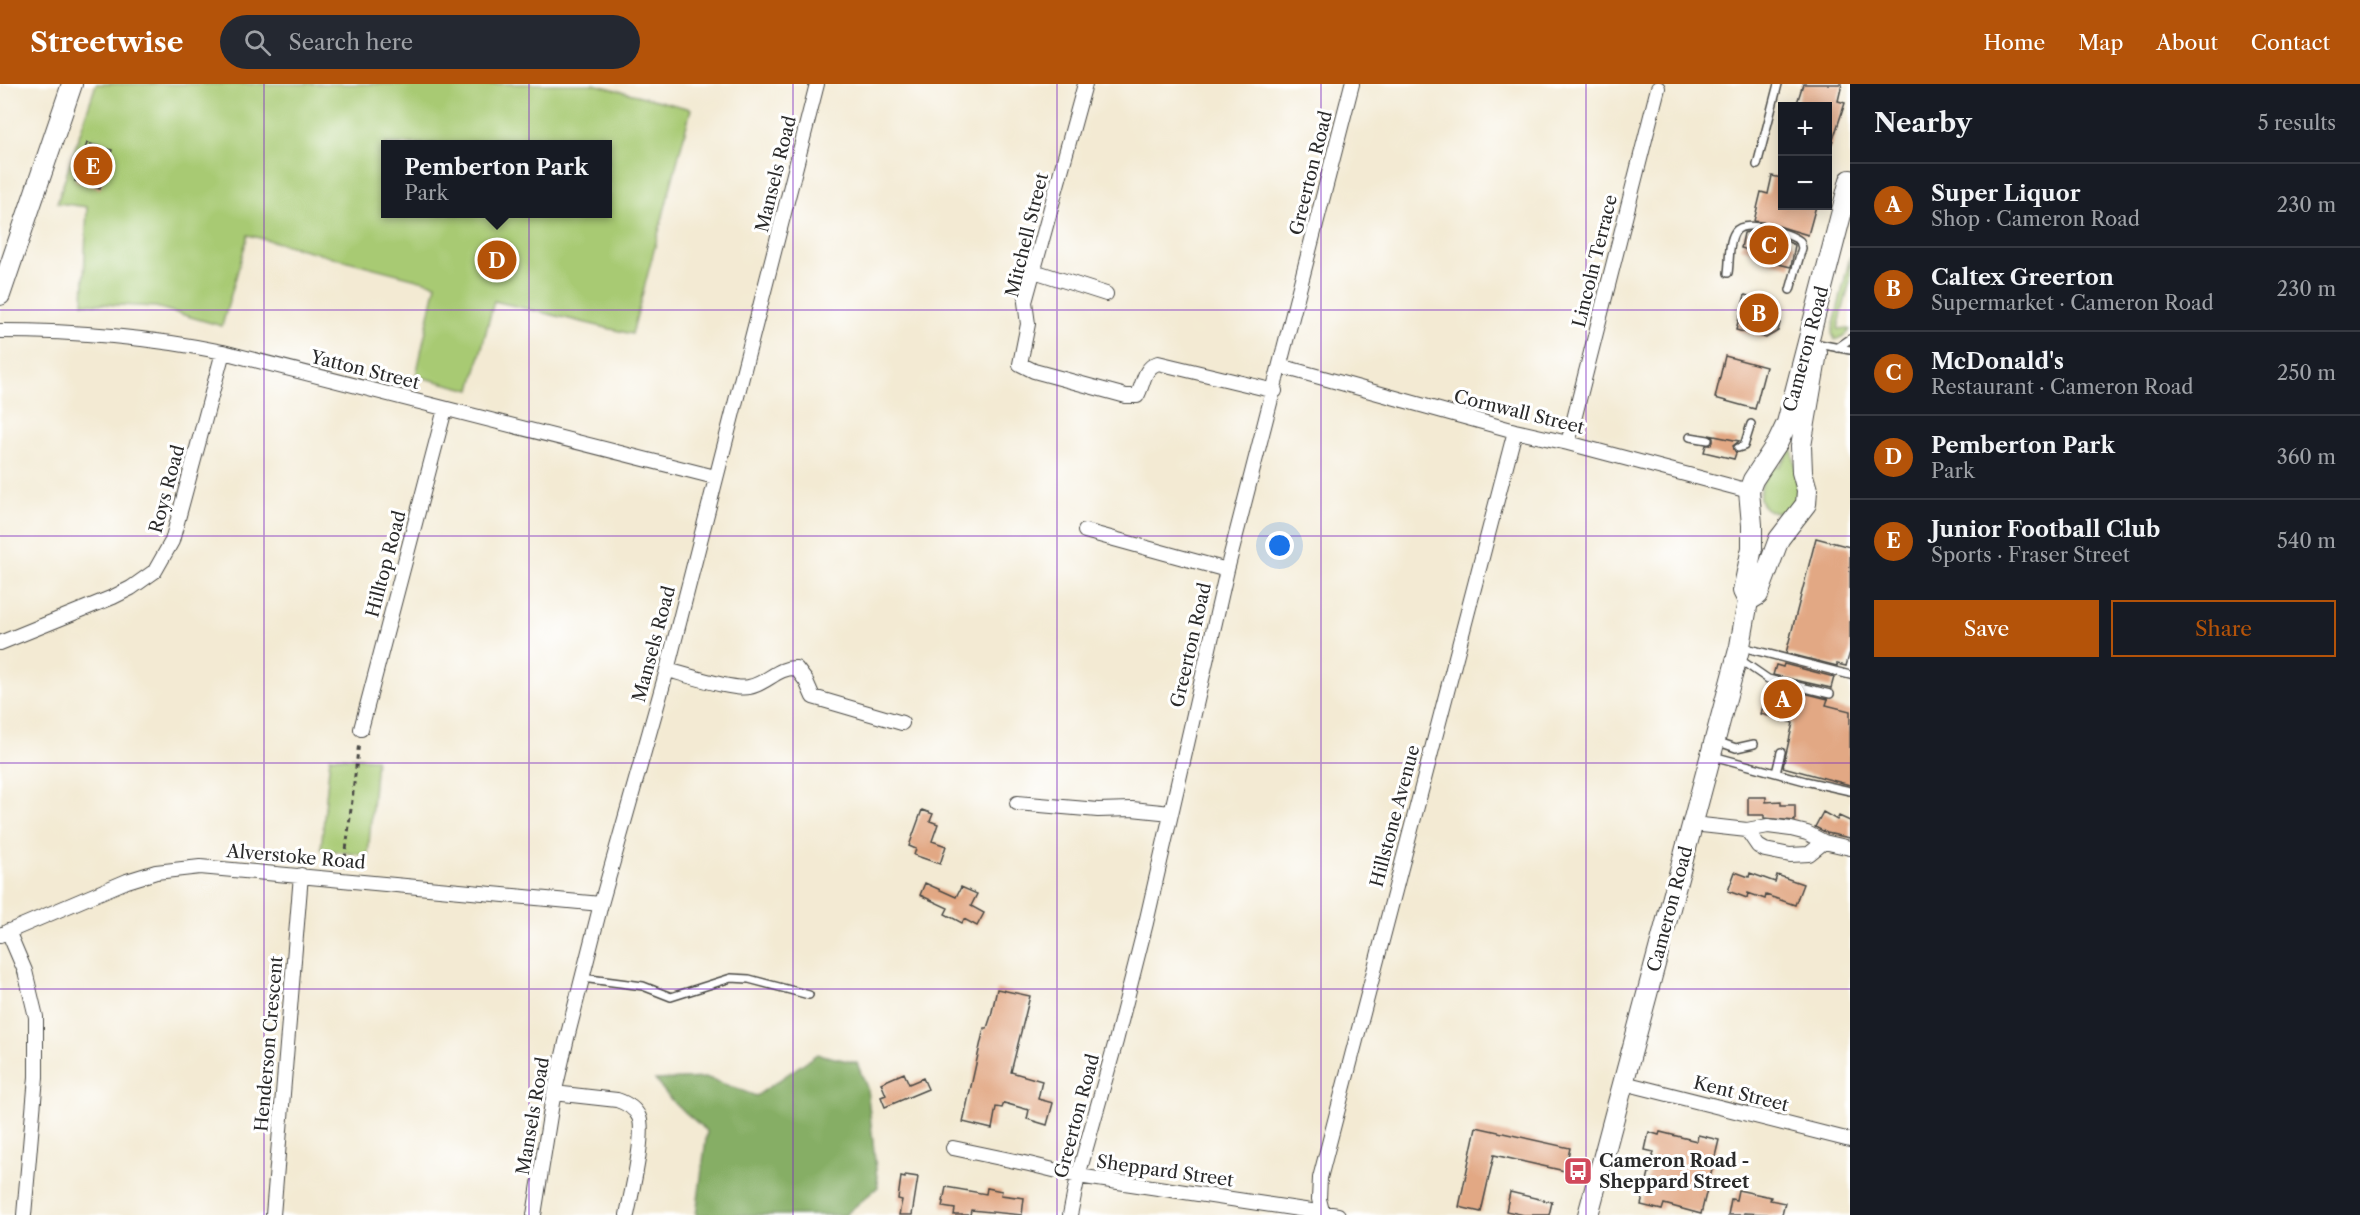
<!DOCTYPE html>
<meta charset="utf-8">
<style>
body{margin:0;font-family:"Libre Caslon Text",serif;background:#242831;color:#f1f3f6}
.controls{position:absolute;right:18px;top:18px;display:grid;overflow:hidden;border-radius:0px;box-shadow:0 3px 15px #0003}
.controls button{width:54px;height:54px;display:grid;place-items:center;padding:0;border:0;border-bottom:2px solid #363941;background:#171b24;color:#f1f3f6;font:30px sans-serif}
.you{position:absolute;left:1280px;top:462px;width:21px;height:21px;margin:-15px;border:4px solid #fff;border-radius:50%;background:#1a73e8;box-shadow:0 0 0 9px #1a73e833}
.badge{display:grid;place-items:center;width:39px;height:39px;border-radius:50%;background:#b45309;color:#fff;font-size:20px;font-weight:700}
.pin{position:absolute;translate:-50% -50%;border:3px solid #fff;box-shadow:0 2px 6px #0006}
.popup{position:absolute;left:381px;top:56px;width:231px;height:78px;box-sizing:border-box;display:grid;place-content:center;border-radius:0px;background:#171b24;filter:drop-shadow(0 2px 4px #0005);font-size:20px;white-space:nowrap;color:#9ea1a6}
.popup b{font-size:22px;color:#f1f3f6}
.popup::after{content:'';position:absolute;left:50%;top:100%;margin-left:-12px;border:12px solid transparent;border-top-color:#171b24}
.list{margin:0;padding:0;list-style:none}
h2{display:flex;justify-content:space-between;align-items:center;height:78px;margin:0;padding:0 24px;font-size:26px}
h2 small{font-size:20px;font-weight:400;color:#9ea1a6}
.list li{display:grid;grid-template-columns:39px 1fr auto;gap:18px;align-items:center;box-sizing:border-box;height:84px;padding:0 24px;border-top:2px solid #363941}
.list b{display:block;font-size:22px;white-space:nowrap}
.list p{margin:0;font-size:20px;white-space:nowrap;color:#9ea1a6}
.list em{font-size:20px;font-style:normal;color:#9ea1a6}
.actions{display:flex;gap:12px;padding:18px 24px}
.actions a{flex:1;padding:14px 0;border:2px solid #b45309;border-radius:0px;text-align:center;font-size:21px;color:#b45309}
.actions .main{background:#b45309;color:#fff}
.icon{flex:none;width:33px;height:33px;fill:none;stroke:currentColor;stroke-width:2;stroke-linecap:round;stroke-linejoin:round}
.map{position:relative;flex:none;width:1850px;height:1131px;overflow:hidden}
header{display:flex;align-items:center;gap:36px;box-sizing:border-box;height:84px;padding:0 30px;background:#b45309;color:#fff}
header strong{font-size:28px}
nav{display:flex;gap:33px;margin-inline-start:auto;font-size:21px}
.search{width:420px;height:54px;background:#242831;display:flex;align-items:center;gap:15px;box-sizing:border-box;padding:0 21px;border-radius:33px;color:#9ea1a6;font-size:22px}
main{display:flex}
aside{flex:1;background:#171b24}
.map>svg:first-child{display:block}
</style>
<header>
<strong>Streetwise</strong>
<div class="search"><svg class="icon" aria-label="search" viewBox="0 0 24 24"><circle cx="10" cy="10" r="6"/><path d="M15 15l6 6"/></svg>Search here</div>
<nav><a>Home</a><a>Map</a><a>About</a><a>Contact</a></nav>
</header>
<main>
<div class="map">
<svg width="1850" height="1131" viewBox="0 0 1850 1131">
<rect width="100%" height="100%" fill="#fff"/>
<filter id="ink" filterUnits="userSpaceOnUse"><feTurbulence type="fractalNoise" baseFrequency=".0167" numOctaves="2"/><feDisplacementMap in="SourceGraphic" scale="12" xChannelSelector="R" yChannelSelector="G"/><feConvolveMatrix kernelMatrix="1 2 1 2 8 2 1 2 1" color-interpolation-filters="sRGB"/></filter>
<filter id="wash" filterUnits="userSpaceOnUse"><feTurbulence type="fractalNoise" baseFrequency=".008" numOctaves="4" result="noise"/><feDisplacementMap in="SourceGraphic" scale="24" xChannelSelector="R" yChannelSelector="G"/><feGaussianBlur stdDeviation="1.35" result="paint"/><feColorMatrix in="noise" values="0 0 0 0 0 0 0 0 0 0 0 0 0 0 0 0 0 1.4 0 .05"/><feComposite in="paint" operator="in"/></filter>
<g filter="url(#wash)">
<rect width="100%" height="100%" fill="#f3ead3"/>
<path fill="#a8ca73" stroke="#6a7a4f" stroke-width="1.5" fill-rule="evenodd" d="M96,0H594L691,25L632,250L494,217L471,306L416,292L436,200L248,151L222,242L156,223L83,219L87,123L57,119ZM386,60H608V130H386Z
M1850,172V197L1838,245L1849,244L1850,246L1846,251L1835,256L1832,249Z
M1792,364C1795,384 1806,412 1787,427C1771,432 1755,422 1761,404C1763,396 1768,388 1771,381L1779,383Z
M330,673L376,675L368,772L321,765Z"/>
<path fill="#86ae65" stroke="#586c48" stroke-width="1.5" d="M817,970L857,979L867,1004L878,1103L845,1131H696L707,1047L673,1018L655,996L708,994L756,1012Z"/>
<g id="blocks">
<path fill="#e2a884" d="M1803,0H1842L1838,17L1845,19L1830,65L1827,64V22H1796Z
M87,59L112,66L100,105L75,97Z
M1772,92L1782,94V122H1816L1808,151L1768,139L1754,137L1761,108L1768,110Z
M1748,148L1775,152L1795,161L1791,183L1766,177L1768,171L1741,164L1744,149Z
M1745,211L1780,221L1776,238L1780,239L1778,247L1766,254L1736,246Z
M1725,272L1766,283L1755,325L1715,314Z
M1709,351L1739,357L1733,362L1736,369L1734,375L1704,368L1706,361H1710L1713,357V354Z
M1816,454L1850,463V568L1846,582L1837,580V582L1786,569Z
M1784,580L1834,593L1831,604L1773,591L1776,581L1783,583Z
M1771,601L1828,615L1826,621L1850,627V701L1783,683L1793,639L1761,630L1768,603Z
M1748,713H1766V718L1781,717V721H1795V737L1764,734V731H1748Z
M922,726L933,730L930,737L938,740L932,757L946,762L940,780L914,771L916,765L909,762Z
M1823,728L1837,736L1839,732L1850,737V754L1827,749L1815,743Z
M1735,788L1749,793L1750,789L1775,798L1777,791L1803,800L1795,821L1766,811L1765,815L1748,809L1747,814L1728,807Z
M925,799L956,813L961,803L977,810L971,822L984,829L977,842L964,835L962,839L945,830L948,824L920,811Z
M997,905L1030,912L1011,988L1042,997L1038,1015L1053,1019L1047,1041L1027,1035L1029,1026L1004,1019L1002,1024L996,1023L992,1045L963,1038L984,944H987L991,932Z
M904,989L909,1000L923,994L928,1005L885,1023L881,1013L886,1011L881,999Z
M1476,1043L1570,1064L1565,1087L1494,1071L1481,1128L1459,1123Z
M1649,1048L1659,1051L1660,1048L1697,1057L1698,1051L1719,1056L1701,1130L1664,1120L1662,1126L1641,1121L1654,1068L1645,1066Z
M905,1091L918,1093L912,1131H899L902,1116L898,1115L901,1093L905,1094Z
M946,1103L986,1110L987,1104L1002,1107L1001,1111L1024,1114L1022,1131L971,1126L970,1131H954L955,1125L942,1123Z
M1738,1106L1771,1113L1770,1116L1785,1119L1782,1131L1744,1129L1743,1131H1728L1731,1115L1736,1116Z
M1510,1108L1552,1118L1549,1131H1524L1506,1127Z"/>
</g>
</g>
<g filter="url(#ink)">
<use href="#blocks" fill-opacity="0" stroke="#494844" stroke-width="1.5"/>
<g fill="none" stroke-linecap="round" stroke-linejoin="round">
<g stroke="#494844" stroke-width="10">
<path id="lane" d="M1757,81L1778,0
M1728,189C1730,177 1728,158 1735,148C1744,134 1789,149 1800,157L1802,164L1790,206
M1819,260L1850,266
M1837,264L1850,255
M1690,353L1708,356
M1738,364L1744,362L1751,340
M1742,563L1850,591
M1739,575L1768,595L1830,610
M1716,657L1736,664L1754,660
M1713,672L1805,697L1850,707
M1776,689L1781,668
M582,894L643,902L671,913L731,894L749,895L809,911"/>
</g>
<g stroke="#494844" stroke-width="16">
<path id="street" d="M1085,0L1025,218L1028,240L1020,280L1034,287L1126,312H1137C1144,300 1143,284 1158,279L1275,307
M1034,187L1106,210
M0,247C75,247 149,253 223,268L715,393
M1280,282L1515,347L1568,359L1749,407
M1568,359L1658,4
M1085,447L1227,486
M0,559L113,513L131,504L155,487L172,457L223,268
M667,586C685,590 733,607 749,603C767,600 777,583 796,584L806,597L813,613L902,639
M361,645L445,325
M1017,719L1098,726L1132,725L1171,729
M1693,740L1747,746L1768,742L1791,745L1807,749L1824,758L1809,770L1790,771L1765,766L1758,762L1747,746
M1824,758L1850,764
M8,847L25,887L36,933V993L24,1131
M0,851L127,797L156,788L200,783L601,820
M1624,999L1850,1056
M554,1009L617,1016C626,1019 635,1024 639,1033C646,1049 631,1111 627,1131
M953,1064L1029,1080L1078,1092L1338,1131
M273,1131L301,791
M534,1131L552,1019L567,954L601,820L667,586L817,0
M1070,1131L1078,1092L1116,957L1146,839L1227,486L1352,0
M1323,1131L1319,1115L1320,1094L1515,347"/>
</g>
<g stroke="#494844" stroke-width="22">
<path id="secondary" d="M0,211L72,0
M1748,517L1758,511L1779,455L1806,420L1807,406L1802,388L1801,362L1817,269
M1588,1131L1740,562L1748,517L1743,507L1752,464V441L1749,407L1753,396L1778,358L1787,339L1850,96"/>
</g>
<path stroke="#494844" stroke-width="3" stroke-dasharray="4.5 4.5" stroke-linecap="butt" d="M344,783L359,658"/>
<use href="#lane" stroke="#fff" stroke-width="7"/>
<use href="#street" stroke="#fff" stroke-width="14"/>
<use href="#secondary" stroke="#fff" stroke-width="20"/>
</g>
</g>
<path fill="none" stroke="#7b2cbf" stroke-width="1.5" stroke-opacity="0.55" d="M264,0V1131M529,0V1131M793,0V1131M1057,0V1131M1321,0V1131M1586,0V1131M0,226H1850M0,452H1850M0,679H1850M0,905H1850"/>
<defs>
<g id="bus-square" transform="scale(1.5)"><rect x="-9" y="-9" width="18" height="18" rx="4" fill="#d1495b" stroke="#fff"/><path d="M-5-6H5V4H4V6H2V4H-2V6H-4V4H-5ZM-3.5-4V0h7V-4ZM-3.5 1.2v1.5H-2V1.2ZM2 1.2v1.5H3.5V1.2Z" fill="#fff"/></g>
</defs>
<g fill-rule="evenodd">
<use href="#bus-square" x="1578" y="1087"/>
</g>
<g text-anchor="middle" stroke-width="6" stroke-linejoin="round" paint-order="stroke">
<g font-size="18" fill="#2b2b2b" stroke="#fff">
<text transform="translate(1311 89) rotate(-76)" y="6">Greerton Road</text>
<text transform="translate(776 90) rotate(-76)" y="6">Mansels Road</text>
<text transform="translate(1027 151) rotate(-76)" y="6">Mitchell Street</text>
<text transform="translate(1595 177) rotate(-76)" y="6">Lincoln Terrace</text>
<text transform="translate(1806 265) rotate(-75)" y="6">Cameron Road</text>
<text transform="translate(365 286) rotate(14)" y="6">Yatton Street</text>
<text transform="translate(1519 328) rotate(14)" y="6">Cornwall Street</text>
<text transform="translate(167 405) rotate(-75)" y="6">Roys Road</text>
<text transform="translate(386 480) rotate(-75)" y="6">Hilltop Road</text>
<text transform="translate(654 560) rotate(-75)" y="6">Mansels Road</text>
<text transform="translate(1191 561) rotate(-77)" y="6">Greerton Road</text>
<text transform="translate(1395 732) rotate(-75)" y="6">Hillstone Avenue</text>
<text transform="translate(296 773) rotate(5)" y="6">Alverstoke Road</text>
<text transform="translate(1670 825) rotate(-75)" y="6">Cameron Road</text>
<text transform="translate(269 960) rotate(-85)" y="6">Henderson Crescent</text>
<text transform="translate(1741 1010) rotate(14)" y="6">Kent Street</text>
<text transform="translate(533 1032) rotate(-80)" y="6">Mansels Road</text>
<text transform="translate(1077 1032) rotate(-75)" y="6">Greerton Road</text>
<text transform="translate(1165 1087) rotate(8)" y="6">Sheppard Street</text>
</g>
<g font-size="18" font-weight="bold" fill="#2b2b2b" stroke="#fff" text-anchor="start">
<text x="1599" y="1083">Cameron Road -<tspan x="1599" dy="21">Sheppard Street</tspan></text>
</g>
</g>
</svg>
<div class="controls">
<button>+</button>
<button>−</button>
</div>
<div class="you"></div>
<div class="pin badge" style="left:1783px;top:615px">A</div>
<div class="pin badge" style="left:1759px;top:229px">B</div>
<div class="pin badge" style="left:1769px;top:161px">C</div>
<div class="pin badge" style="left:497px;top:176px">D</div>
<div class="popup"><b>Pemberton Park</b>Park</div>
<div class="pin badge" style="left:93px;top:82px">E</div>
</div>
<aside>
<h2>Nearby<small>5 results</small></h2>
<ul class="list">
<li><span class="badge">A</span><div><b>Super Liquor</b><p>Shop · Cameron Road</p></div><em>230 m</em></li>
<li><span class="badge">B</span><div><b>Caltex Greerton</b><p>Supermarket · Cameron Road</p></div><em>230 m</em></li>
<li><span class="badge">C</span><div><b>McDonald's</b><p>Restaurant · Cameron Road</p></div><em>250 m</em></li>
<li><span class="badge">D</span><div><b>Pemberton Park</b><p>Park</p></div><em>360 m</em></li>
<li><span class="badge">E</span><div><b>Junior Football Club</b><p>Sports · Fraser Street</p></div><em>540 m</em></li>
</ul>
<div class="actions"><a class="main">Save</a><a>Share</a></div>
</aside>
</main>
